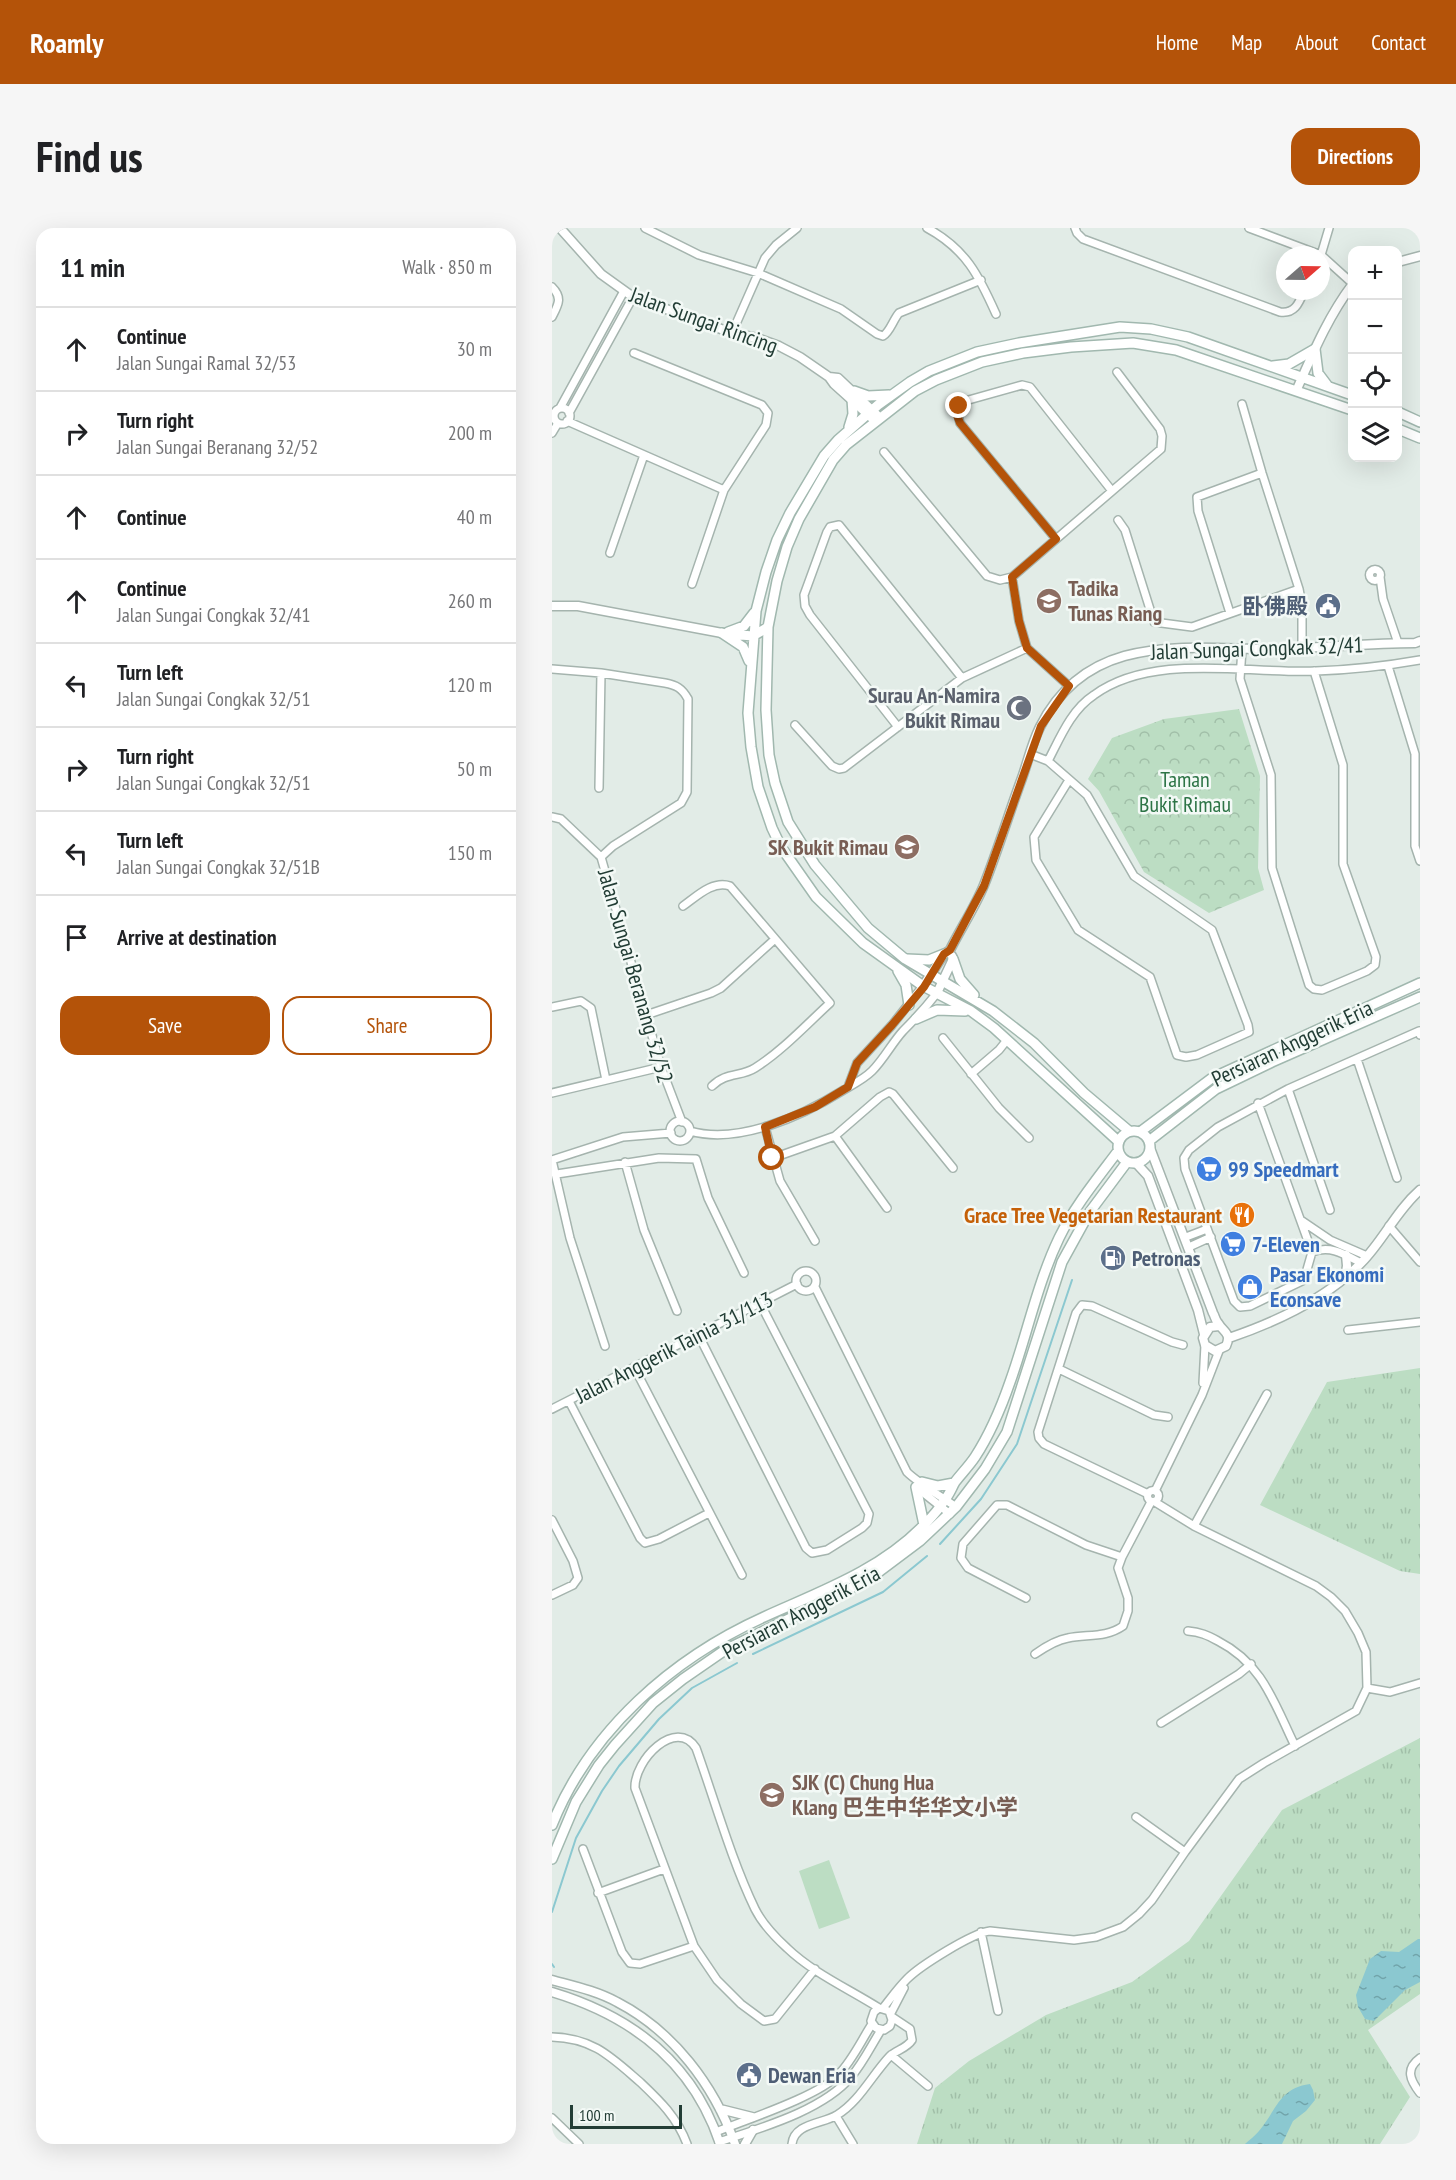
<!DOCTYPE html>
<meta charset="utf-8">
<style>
body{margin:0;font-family:"PT Sans Narrow","Noto Sans SC",sans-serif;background:#f6f6f6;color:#202124}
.controls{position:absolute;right:18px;top:18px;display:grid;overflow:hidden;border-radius:12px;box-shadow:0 6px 24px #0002}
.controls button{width:54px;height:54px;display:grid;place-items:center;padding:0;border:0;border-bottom:2px solid #e0e0e0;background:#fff;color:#202124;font:30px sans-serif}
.compass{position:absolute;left:724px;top:18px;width:54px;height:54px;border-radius:50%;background:#fff;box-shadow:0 6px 24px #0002;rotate:70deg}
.scale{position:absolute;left:18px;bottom:15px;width:112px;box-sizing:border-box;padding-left:6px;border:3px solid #223d35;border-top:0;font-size:16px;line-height:21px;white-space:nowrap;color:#223d35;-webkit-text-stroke:4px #f3f9f6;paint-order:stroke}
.stop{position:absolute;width:18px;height:18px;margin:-14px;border:4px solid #b45309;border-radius:50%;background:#fff}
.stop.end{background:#b45309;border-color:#fff;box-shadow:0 2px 6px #0008}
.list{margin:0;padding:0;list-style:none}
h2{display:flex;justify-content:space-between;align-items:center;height:78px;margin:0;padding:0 24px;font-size:26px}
h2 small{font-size:20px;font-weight:400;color:#757577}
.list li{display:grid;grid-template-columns:39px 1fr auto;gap:18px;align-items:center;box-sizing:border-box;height:84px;padding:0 24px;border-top:2px solid #e0e0e0}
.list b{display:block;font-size:22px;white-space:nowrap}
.list p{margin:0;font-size:20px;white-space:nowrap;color:#757577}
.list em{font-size:20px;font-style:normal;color:#757577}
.actions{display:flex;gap:12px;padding:18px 24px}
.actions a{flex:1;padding:14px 0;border:2px solid #b45309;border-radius:18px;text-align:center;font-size:21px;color:#b45309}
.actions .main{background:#b45309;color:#fff}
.icon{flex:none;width:33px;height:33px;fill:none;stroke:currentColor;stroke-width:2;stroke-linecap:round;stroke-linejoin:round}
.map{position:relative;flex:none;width:868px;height:1916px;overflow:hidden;border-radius:18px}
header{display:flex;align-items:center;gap:36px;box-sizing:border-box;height:84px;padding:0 30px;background:#b45309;color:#fff}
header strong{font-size:28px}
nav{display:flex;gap:33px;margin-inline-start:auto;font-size:21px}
.intro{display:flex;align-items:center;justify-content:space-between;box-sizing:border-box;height:144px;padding:0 36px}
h1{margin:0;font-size:42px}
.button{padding:15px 27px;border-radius:18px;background:#b45309;color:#fff;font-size:21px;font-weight:700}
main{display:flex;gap:36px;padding:0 36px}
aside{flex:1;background:#fff;border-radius:18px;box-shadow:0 6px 24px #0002}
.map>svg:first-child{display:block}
</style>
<header>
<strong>Roamly</strong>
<nav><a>Home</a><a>Map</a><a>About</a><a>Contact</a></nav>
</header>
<div class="intro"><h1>Find us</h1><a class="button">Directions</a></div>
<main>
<aside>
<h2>11 min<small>Walk · 850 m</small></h2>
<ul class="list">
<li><svg class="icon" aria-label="ahead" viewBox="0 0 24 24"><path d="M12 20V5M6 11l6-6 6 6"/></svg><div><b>Continue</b><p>Jalan Sungai Ramal 32/53</p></div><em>30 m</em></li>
<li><svg class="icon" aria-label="right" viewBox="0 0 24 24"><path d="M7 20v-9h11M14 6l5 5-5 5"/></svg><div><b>Turn right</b><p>Jalan Sungai Beranang 32/52</p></div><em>200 m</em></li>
<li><svg class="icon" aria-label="ahead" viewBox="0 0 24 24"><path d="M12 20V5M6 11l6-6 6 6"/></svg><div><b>Continue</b></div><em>40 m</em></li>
<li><svg class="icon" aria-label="ahead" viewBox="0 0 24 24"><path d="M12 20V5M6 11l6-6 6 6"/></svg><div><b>Continue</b><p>Jalan Sungai Congkak 32/41</p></div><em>260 m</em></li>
<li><svg class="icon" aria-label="left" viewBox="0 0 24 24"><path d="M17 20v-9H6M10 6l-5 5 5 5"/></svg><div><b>Turn left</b><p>Jalan Sungai Congkak 32/51</p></div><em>120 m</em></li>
<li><svg class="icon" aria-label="right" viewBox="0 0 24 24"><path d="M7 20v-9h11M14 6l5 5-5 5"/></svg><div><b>Turn right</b><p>Jalan Sungai Congkak 32/51</p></div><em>50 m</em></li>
<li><svg class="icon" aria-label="left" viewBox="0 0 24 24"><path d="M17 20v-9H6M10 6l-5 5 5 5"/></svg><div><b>Turn left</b><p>Jalan Sungai Congkak 32/51B</p></div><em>150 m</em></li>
<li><svg class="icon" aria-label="arrive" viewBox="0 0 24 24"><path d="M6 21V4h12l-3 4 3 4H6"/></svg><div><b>Arrive at destination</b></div></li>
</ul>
<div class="actions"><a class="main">Save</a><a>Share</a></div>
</aside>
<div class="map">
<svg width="868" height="1916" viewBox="0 0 868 1916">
<defs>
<pattern id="grass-tufts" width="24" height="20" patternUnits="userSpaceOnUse" patternTransform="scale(1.5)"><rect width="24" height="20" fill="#bcddc3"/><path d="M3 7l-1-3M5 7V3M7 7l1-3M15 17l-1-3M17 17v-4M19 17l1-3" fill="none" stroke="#a1bfa8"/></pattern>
<pattern id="park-crowns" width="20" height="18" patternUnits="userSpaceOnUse" patternTransform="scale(1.5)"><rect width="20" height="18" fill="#bcddc3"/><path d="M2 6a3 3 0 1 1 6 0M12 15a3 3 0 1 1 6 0" fill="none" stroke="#a1bfa8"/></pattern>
<pattern id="water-ripples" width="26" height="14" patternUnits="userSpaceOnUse" patternTransform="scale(1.5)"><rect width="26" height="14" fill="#8bc8d0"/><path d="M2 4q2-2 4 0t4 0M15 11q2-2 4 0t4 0" fill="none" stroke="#71a4aa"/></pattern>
</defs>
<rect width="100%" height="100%" fill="#e2ece7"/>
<path fill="url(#grass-tufts)" d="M868,1140V1346L848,1343L708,1277L775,1154Z
M868,1510V1766L816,1802L858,1869L828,1916H365L383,1860L417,1833L494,1787L580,1754L637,1713L730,1582Z"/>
<path fill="url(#park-crowns)" d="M687,481L708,548L706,640L712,662L657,685L592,644L547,563L536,551L560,510L612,491Z"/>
<path fill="#bcddc3" d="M277,1632L298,1690L267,1701L247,1643Z"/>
<path fill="url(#water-ripples)" d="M866,1711H868V1754L853,1762L822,1793L813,1791L806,1779L804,1767L818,1731L829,1723L847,1724Z
M758,1856L761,1862L763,1872L754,1883L741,1893L730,1916H693C697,1912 703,1908 707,1903C724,1883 727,1860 758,1856Z"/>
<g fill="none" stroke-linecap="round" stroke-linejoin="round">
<path stroke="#8bc8d0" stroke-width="2" d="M388,1316L429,1271L465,1216L520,1052
M201,1426L331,1364L375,1328
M0,1684L24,1610L50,1563L67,1538L107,1491L140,1460L185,1435
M0,1736L2,1739"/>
<g stroke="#a5b4ae" stroke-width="10">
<path id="minor" d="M93,0L147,27L206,45L289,81L325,106L331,108C338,104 341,92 347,85L429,52
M375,0C414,21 427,48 444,86
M523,0L525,5L531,11L728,84C743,86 747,75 752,63
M697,0L769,27L800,55
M769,27L777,0
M0,59C11,70 6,77 0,89
M180,105L213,30L224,17L245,0
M82,125L210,177L216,185L214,197L172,262L140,356
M690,176L710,245L747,361L750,377V420
M8,180L72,63
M2 188a8 8 0 1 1 16 0a8 8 0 1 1-16 0Z
M17,185L81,69
M15,193L172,262
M0,205L6,195
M332,224L435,348L448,352L460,349L609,221L610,208L608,201L565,144
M566,292L573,302L602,394L640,399L747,361
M504,311L408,195C405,185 405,179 413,173L470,157L478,159L560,263
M58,325L92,227
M817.5 347a5.5 5.5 0 1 1 11 0a5.5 5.5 0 1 1-11 0Z
M460,349L467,393L475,420L517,458
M828,349L831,371L846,415
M678,385L646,283L645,269L710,245
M690,421L688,451L719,547L720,640L757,757L762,761L770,762L815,743L823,737L824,729L791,636V537L762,443
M836,438L863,526V618L868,633
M0,441L49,445L113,455C124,457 130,460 136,471L135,564L129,575L61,618L49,629
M243,497L280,538L287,541L292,540L410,450L475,420
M346,499L258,387L253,378L252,367L275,304L278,299L287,297L410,450
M478,526L496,533L535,567L582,648L660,702L696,797L697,804L645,827L634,829L625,827L598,749L526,702L484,632L482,609L517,552
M496,533C508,510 519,482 542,467C601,424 695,446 764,443C799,442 834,438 868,432
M47,560L49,445
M0,589L9,591L49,629L109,839L130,894
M131,678C145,668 161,652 178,658L278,775C254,797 230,823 203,840C189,849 174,844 160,858
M0,779L29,773L39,780L54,852
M94,787L159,765L169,760L222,712
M391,810L447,880L477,910
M805,831L845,950
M419,846L447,822L455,812
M296,859L305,835L340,797L371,758
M736,861L778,982
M0,865L109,839
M706,875L760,1024L752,1052L698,1078L688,1079L682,1073L633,941L632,930L637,922L666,899L736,861L867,803L868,807
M118 903a10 10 0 1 1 20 0a10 10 0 1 1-20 0Z
M213,899L228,953L263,1013
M138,903C186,917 250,888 290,863C300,857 312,851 320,843C332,831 340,815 351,803C363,791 374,779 385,765
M283,908L335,980
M221,930L283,908L328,869L337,864L341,866L401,940
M0,932L18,1010L53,1118
M0,932L71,909L119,905
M73,934L92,1002L125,1083
M5,946L107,930L144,931L156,970L192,1045
M750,993L778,1012L815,1028
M837,998L868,1034
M634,1009L655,1001
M637,1019L659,1009
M760,1024C779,1017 792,1026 809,1035
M244 1053a10 10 0 1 1 20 0a10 10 0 1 1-20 0Z
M263,1059L355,1244C366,1255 390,1269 404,1279
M796,1102L868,1094
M146,1106L254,1320L260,1325L275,1322L310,1300L315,1295L317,1286L208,1075
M82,1139L190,1347
M507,1141L602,1187L616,1189
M651,1155L653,1117
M17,1173L88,1310L93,1315L107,1311L157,1285
M0,1181L245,1056
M364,1259L398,1286
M595.5 1268a5.5 5.5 0 1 1 11 0a5.5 5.5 0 1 1-11 0Z
M603,1263L650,1167L667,1123
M596,1266L492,1216L487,1210L486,1204L524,1085L530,1077L540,1078L620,1114L631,1117
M0,1292L21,1333L26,1350L21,1357L0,1367
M642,1298L715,1166
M474,1370L416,1340L409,1330L411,1316L445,1277H455L534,1317L570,1329
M636,1403C648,1404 655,1407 666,1413C711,1436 722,1475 743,1518
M483,1426C493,1419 504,1412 516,1410C535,1406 554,1410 571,1398L576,1383V1370L566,1340L570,1329L599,1274
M815,1460L838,1464L868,1455
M609,1495L687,1446L699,1436
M584,1589L633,1624
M31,1621L70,1724L78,1735L88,1736L142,1718
M46,1665L112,1641
M429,1704L446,1783
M263,1741L223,1791L212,1793L189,1776L165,1752L142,1718L83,1560C82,1532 124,1489 144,1520C163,1573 179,1631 203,1681C210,1695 223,1709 235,1720C261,1745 297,1761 327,1780L337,1783L340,1792L338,1798L332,1802L324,1800L319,1793L322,1784L327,1780
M331,1780C339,1770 346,1760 355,1751C368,1738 420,1705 438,1703L522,1712L544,1709L571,1699L587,1686L600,1672L633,1624L687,1551L712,1535L804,1483L815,1460L814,1424L806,1405L793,1383L779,1369L764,1358L642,1298L603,1274
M339,1785L352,1760
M0,1809C41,1810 59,1829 88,1854C108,1873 125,1889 135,1916
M339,1827L376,1858
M868,1830C853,1841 858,1852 868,1865
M284,1888L301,1916
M0,1890L27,1916
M164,1904C193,1892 267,1868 286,1847C300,1833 309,1813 320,1796
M167,1914C208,1900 270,1883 299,1849C311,1835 319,1818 329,1802
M240,1916C242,1895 271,1896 285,1887C307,1874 320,1847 338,1828C345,1822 355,1820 360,1812L358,1801L340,1789"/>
</g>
<g stroke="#a5b4ae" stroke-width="11">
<path id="tertiary" d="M8,0L49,46L81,69L180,105L205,110L227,118L248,129L277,149L286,150L325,187
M846,34L868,28
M277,149L282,156L323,193
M745,161C761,125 776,89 800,57
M0,378H26L170,405
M371,758L392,726L398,722C409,700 423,679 432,657C446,622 457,585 470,550C476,533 480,515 488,499C537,401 637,422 727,421C772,420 817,415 863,415L868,413
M385,765L401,731L400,728
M598,920L661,1085C663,1088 663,1092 666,1095C671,1104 680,1105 674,1118L663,1123L653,1117L651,1110L658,1099L667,1098
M584,935L596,948L646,1082L652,1106
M793,1050L795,1038L794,1027
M677,1110C724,1094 774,1071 809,1035C831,1013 844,983 868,962
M0,1752C22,1758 45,1763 65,1774C121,1803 162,1857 183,1916
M0,1764C80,1788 141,1834 168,1916
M168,1881L200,1889
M193,1916L201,1902"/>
</g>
<g stroke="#a1b8af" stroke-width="12">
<path id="secondary" d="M721,138L737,136L763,121L766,145L775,157
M302,163L316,168L337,167
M846,184L868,194
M297,199L301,186L300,171
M846,201L868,210
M176,404L192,398L202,385
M170,405L191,419L197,433
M176,406L201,408L216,399
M355,731L377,732L392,726
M401,731L408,751L422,767
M346,743L354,757L357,777
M364,791L385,782L413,783
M566 919a16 16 0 1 1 32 0a16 16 0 1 1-32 0Z
M577,903L532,865L482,815L441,783L353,731L316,700L263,637L236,594L223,555L217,527L214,482L216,399L225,353L235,319L247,291L281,232L294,217L363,163L384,152L430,134L471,125L519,119L581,115L624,122L800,182
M588,904L660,850L868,755
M566,913L442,800L419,783L371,758L311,715L264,669L229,619L220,600L206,559L199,519L196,485L204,383L214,344L225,312L238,285L272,228L286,212L326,177L358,154L377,143L425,124L467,115L568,99L599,101L636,109L800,167
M597,913L664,861L720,834L868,769
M370,1254L386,1258L402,1255
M364,1259L372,1297
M0,1597C38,1502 121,1430 212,1389C267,1364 327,1343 371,1298C379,1290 388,1280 394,1270C398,1265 400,1259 403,1254C409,1246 417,1238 423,1229C438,1206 449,1180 458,1154C475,1107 485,1056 507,1010C522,979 545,951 566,923
M0,1631L24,1574L47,1537L63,1517L101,1475L131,1451L173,1422L294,1363L328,1343L368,1313L404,1279L433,1241L455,1204L510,1034L537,985L575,934"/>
</g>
<use href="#minor" stroke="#fff" stroke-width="7"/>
<use href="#tertiary" stroke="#fff" stroke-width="8"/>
<use href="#secondary" stroke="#fff" stroke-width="9"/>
</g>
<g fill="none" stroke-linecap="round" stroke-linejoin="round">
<path stroke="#b45309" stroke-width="8" d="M220,930L213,899L263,879L296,859L305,835L340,797L372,759L392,726L398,722L432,658L489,498L517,458L475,420L467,393L460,349L504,311L408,195L405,187L407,178"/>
</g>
<defs>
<g id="school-disc" transform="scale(1.35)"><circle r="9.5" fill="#8d6e63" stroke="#f3f9f6"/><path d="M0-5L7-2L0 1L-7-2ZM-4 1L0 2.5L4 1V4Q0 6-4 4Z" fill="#fff"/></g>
<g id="civic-disc" transform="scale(1.35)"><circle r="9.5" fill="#5c6f8a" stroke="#f3f9f6"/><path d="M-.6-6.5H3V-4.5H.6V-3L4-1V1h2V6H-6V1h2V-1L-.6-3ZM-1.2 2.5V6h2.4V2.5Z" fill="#fff"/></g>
<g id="mosque-disc" transform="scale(1.35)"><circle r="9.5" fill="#6b7280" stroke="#f3f9f6"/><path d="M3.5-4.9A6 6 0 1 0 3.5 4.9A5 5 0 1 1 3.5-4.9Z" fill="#fff"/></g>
<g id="supermarket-disc" transform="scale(1.35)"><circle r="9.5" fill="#3f7fe0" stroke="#f3f9f6"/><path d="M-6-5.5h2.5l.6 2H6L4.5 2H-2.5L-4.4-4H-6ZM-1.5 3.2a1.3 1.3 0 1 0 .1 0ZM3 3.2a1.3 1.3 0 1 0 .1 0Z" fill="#fff"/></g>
<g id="restaurant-disc" transform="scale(1.35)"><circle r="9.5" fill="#e8710a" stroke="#f3f9f6"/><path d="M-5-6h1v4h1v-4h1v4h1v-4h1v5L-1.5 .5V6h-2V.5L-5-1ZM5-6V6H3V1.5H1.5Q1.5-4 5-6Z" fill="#fff"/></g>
<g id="fuel-disc" transform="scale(1.35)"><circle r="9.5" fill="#5c6f8a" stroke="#f3f9f6"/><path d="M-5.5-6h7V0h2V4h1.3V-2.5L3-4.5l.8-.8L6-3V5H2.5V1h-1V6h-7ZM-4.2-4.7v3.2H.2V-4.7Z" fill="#fff"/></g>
<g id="shop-disc" transform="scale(1.35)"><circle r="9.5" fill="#3f7fe0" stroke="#f3f9f6"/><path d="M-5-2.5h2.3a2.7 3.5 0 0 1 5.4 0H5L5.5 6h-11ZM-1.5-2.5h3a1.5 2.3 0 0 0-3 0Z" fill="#fff"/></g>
</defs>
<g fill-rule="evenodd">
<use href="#school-disc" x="497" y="373"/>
<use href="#civic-disc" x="776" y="378"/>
<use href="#mosque-disc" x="467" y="480"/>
<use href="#school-disc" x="355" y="619"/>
<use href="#supermarket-disc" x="657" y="941"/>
<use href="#restaurant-disc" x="690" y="987"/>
<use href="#supermarket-disc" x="681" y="1016"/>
<use href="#fuel-disc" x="561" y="1030"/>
<use href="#shop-disc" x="698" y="1059"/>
<use href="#school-disc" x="220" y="1567"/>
<use href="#civic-disc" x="197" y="1847"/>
</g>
<g text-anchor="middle" stroke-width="5" stroke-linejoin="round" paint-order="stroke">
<g font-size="22" fill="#223d35" stroke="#f3f9f6">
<text transform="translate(152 92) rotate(20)" y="8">Jalan Sungai Rincing</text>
<text transform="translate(705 420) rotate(-2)" y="8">Jalan Sungai Congkak 32/41</text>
<text transform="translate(84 748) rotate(74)" y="8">Jalan Sungai Beranang 32/52</text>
<text transform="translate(740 815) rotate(-25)" y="8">Persiaran Anggerik Eria</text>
<text transform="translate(122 1119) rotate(-27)" y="8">Jalan Anggerik Tainia 31/113</text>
<text transform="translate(249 1384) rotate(-28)" y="8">Persiaran Anggerik Eria</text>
</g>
<g font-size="22" font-weight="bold" fill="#785e54" stroke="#f3f9f6" text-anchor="start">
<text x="516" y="368">Tadika<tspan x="516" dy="25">Tunas Riang</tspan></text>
<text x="336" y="627" text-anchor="end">SK Bukit Rimau</text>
<text x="240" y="1562">SJK (C) Chung Hua<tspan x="240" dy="25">Klang 巴生中华华文小学</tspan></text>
</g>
<g font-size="22" font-weight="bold" fill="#4e5e75" stroke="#f3f9f6" text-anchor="start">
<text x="756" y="386" text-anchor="end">卧佛殿</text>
<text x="580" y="1038">Petronas</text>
<text x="216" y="1855">Dewan Eria</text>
</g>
<g font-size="22" font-weight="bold" fill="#5b616d" stroke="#f3f9f6" text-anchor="end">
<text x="448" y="475">Surau An-Namira<tspan x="448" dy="25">Bukit Rimau</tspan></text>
</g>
<g font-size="22" fill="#2d7446" stroke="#f3f9f6">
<text x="633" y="559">Taman<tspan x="633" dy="25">Bukit Rimau</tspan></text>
</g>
<g font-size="22" font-weight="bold" fill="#366cbe" stroke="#f3f9f6" text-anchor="start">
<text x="676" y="949">99 Speedmart</text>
<text x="700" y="1024">7-Eleven</text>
<text x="718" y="1054">Pasar Ekonomi<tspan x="718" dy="25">Econsave</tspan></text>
</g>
<g font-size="22" font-weight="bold" fill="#c56008" stroke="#f3f9f6" text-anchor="end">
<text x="670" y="995">Grace Tree Vegetarian Restaurant</text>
</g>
</g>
</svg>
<div class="controls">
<button>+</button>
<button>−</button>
<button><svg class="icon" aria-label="locate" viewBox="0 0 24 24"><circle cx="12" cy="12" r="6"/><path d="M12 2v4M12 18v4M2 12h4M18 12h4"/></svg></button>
<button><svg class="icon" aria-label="layers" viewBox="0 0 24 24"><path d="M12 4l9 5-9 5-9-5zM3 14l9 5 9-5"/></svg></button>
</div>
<svg class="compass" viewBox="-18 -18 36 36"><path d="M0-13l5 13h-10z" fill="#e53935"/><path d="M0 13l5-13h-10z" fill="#757577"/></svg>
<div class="scale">100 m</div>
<div class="stop" style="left:220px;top:930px"></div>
<div class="stop end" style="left:407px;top:178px"></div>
</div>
</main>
